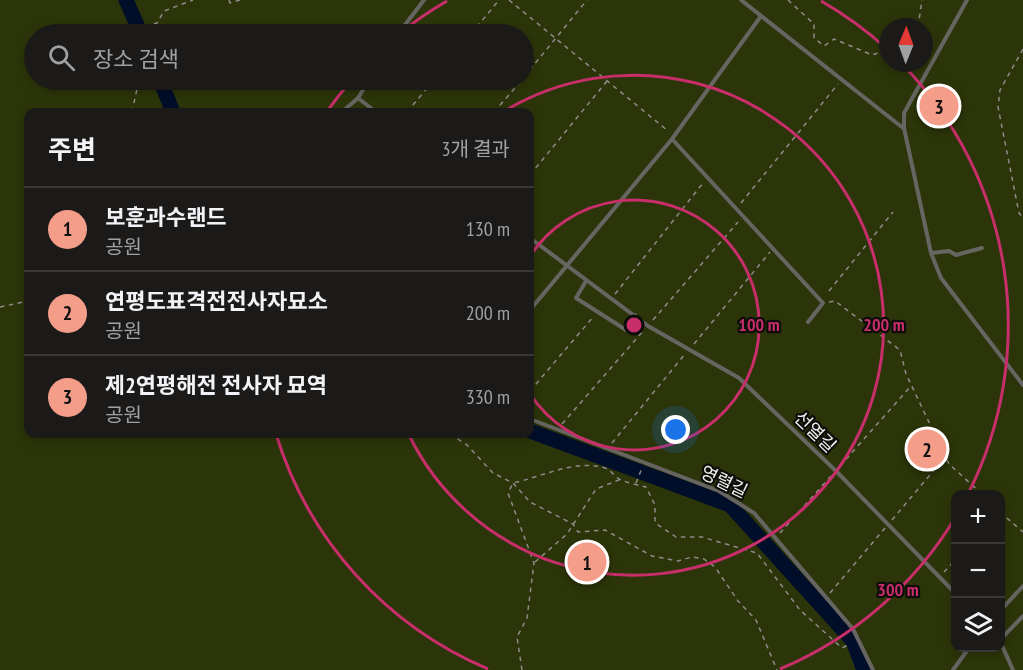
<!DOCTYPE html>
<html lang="ko">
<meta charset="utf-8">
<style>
body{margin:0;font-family:"PT Sans Narrow","Noto Sans KR",sans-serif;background:#252321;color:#f1f3f6}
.controls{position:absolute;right:18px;bottom:18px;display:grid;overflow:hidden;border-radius:12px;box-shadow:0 3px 9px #0003}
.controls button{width:54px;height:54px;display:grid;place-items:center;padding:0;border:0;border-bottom:2px solid #3a3837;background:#1c1a18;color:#f1f3f6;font:30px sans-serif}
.compass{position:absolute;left:879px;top:18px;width:54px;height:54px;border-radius:50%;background:#1c1a18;box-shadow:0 3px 9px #0003;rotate:1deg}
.you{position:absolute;left:676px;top:430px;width:21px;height:21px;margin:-15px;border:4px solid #fff;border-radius:50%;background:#1a73e8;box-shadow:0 0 0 9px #1a73e833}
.badge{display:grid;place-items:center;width:39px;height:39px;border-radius:50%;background:#f49e8a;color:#111;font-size:20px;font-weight:700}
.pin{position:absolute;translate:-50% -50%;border:3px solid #fff;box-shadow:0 2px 6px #0006}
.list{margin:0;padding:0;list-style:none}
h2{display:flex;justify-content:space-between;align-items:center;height:78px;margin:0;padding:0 24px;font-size:26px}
h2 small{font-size:20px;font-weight:400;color:#a0a1a2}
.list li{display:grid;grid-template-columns:39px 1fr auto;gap:18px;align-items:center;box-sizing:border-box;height:84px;padding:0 24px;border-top:2px solid #3a3837}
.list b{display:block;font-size:22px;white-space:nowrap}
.list p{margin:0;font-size:20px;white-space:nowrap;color:#a0a1a2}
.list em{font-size:20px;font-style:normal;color:#a0a1a2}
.icon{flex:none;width:33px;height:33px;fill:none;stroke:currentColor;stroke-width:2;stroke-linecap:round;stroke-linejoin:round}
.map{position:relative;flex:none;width:1023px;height:670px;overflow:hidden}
.search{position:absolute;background:#1c1a18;box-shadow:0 3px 9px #0003;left:24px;top:24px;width:510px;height:66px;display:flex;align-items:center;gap:15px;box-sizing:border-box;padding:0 21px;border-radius:33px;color:#a0a1a2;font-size:22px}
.panel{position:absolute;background:#1c1a18;box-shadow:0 3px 9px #0003;left:24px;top:108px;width:510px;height:330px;border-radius:12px}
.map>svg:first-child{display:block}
</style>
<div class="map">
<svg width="1023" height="670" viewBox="0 0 1023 670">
<rect width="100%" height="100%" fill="#252320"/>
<path fill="#2c3509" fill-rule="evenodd" d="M0,0H1023V670H0ZM888,27H924V63H888ZM34,34H524V80H34ZM28,112H530V434H28ZM956,494H1000V648H956Z"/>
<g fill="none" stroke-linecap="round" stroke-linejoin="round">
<path stroke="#000e2a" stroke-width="15" d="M126,0L141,34
M160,80L173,112
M530,431L730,505L853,641L864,670"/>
<path stroke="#8d8c89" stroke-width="1.5" stroke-dasharray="4.5 4.5" stroke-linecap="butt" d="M229,0L230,3L240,0
M509,0L668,131
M788,0L814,24V38L824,46L834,39L872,55L888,50
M918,27L922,0
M140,34L145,27L157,23L164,11L193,0
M471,34L499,0
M1023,49L1000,90L998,107L1019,213L1023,218
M524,77L587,0
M132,112L139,80
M407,112L434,80
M494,112L522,80
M530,175L607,81
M741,203L838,84
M829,291L893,212
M615,294L703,183
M829,302L835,301L900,350L906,374L949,464L982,494
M0,307L28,301
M653,320L738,222
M694,344L770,252
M530,391L594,316
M562,424L644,330
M450,434L467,445L493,473L513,483L530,502L573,524L578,532L605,530L652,556L678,561L692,557L704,559L715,567L738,601L756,620L777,670
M612,443L685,354
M840,466L911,386
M636,483L642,468
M1000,512L1023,532
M892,520L945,457
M780,533L831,476
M535,562L567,534L596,489L619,480
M944,572L956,559
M830,593L885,528
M522,670L517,637L527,618L534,563L508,493L513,483C542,477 574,459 605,468C610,469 614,476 619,479C627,483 638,485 646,487L655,505V523L676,537H702L757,553L800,610L842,648L850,644"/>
<path stroke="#676561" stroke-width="4" d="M741,0L903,128
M967,0L904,113V128L931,253L941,278L1023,385
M398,34L424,0
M358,98L376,112
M342,112L358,98L369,80
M672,139L761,16
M530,238L648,326L739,378L836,471L956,594
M931,253L949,251L956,255L982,248
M586,281L576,298L626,330L635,315
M530,310L672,139L823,303L808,322
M530,419L719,491L754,513L853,629L873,670
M1000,611L1023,586
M1000,640L1023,616
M1000,641L1013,670
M953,670L969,648"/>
</g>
<g fill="none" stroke="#c72e6a" stroke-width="3">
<path d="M530 256A125 125 0 1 1 530 394"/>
<path d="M503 112A250 250 0 1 1 409 435"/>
<path d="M955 518A374 374 0 0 1 780 669M488 669A374 374 0 0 1 276 434M328 110A374 374 0 0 1 352 80M399 34A374 374 0 0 1 447 1M821 1A374 374 0 0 1 887 49M903 65A374 374 0 0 1 969 492"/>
</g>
<g text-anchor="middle" stroke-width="4.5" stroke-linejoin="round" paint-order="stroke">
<g font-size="18" fill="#f2f2ef" stroke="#0d0d0b">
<text transform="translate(815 432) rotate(44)" y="6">선열길</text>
<text transform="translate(724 482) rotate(26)" y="6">영렬길</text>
</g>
</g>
<circle cx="634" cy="325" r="9" fill="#c72e6a" stroke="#0d0d0b" stroke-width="3"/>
<g font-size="18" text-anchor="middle" font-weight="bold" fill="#c72e6a" stroke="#0d0d0b" stroke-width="4.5" stroke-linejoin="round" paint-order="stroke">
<text x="759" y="331">100 m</text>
<text x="884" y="331">200 m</text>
<text x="898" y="596">300 m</text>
</g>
</svg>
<div class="controls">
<button>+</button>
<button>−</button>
<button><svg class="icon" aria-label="layers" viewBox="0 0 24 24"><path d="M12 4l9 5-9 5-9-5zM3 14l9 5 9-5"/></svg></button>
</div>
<svg class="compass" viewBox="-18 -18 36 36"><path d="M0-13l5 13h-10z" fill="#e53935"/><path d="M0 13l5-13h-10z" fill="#a0a1a2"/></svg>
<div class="you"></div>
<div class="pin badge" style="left:587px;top:562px">1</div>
<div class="pin badge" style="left:927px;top:449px">2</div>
<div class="pin badge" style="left:939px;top:106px">3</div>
<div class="search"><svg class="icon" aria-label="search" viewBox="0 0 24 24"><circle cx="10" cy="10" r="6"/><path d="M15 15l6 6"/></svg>장소 검색</div>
<section class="panel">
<h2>주변<small>3개 결과</small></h2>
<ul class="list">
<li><span class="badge">1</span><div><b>보훈과수랜드</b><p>공원</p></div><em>130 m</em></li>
<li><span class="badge">2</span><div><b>연평도표격전전사자묘소</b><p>공원</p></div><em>200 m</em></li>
<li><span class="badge">3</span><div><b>제2연평해전 전사자 묘역</b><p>공원</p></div><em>330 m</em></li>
</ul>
</section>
</div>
